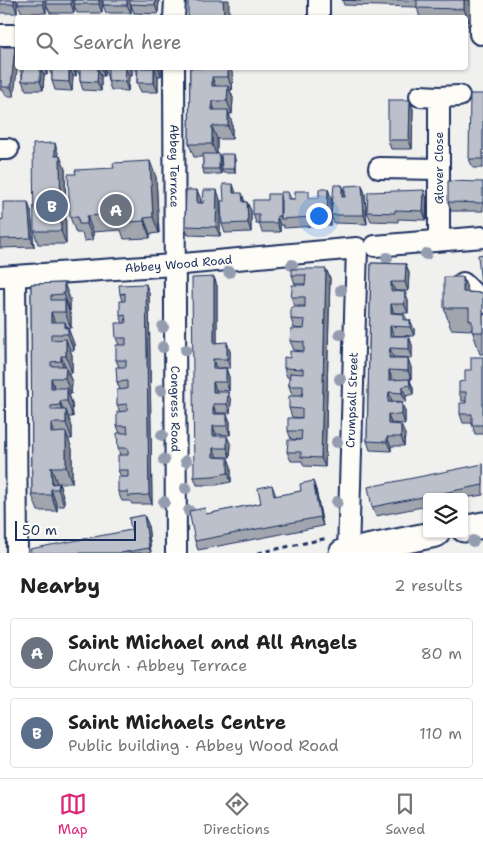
<!DOCTYPE html>
<meta charset="utf-8">
<style>
body{margin:0;font-family:"Shantell Sans",sans-serif;background:#f6f6f6;color:#222}
.controls{position:absolute;right:15px;bottom:15px;display:grid;overflow:hidden;border-radius:5px;box-shadow:0 1px 4px #0004}
.controls button{width:45px;height:45px;display:grid;place-items:center;padding:0;border:0;border-bottom:1px solid #e0e0e0;background:#fff;color:#222;font:25px sans-serif}
.scale{position:absolute;left:15px;bottom:12px;width:121px;box-sizing:border-box;padding-left:5px;border:2px solid #1b2f5e;border-top:0;font-size:14px;line-height:18px;white-space:nowrap;color:#1b2f5e;-webkit-text-stroke:4px #fdfcf7;paint-order:stroke}
.you{position:absolute;left:318px;top:215px;width:18px;height:18px;margin:-12px;border:4px solid #fff;border-radius:50%;background:#1a73e8;box-shadow:0 0 0 8px #1a73e833}
.badge{display:grid;place-items:center;width:32px;height:32px;border-radius:50%;background:#db2777;color:#fff;font-size:16px;font-weight:700}
.pin{position:absolute;translate:-50% -50%;border:2px solid #fff;box-shadow:0 1px 5px #0006}
.list{margin:0;padding:0;list-style:none}
h2{display:flex;justify-content:space-between;align-items:center;height:65px;margin:0;padding:0 20px;font-size:21px}
h2 small{font-size:16px;font-weight:400;color:#767676}
.list li{display:grid;grid-template-columns:32px 1fr auto;gap:15px;align-items:center;box-sizing:border-box;height:70px;margin:0 10px 10px;padding:0 10px;border:1px solid #e0e0e0;border-radius:5px}
.list b{display:block;font-size:19px;white-space:nowrap}
.list p{margin:0;font-size:16px;white-space:nowrap;color:#767676}
.list em{font-size:16px;font-style:normal;color:#767676}
.icon{flex:none;width:28px;height:28px;fill:none;stroke:currentColor;stroke-width:2;stroke-linecap:round;stroke-linejoin:round}
.map{position:relative;flex:none;width:483px;height:553px;overflow:hidden}
.search{position:absolute;background:#fff;box-shadow:0 1px 4px #0004;left:15px;right:15px;top:15px;height:55px;display:flex;align-items:center;gap:12px;box-sizing:border-box;padding:0 18px;border-radius:5px;color:#767676;font-size:19px}
.sheet{height:225px;background:#fff}
nav{display:flex;justify-content:space-around;align-items:center;box-sizing:border-box;height:70px;border-top:1px solid #e0e0e0;background:#fff;font-size:14px;color:#767676}
nav a{display:grid;justify-items:center;gap:2px}
nav .on{color:#db2777}
.map>svg:first-child{display:block}
</style>
<div class="map">
<svg width="483" height="553" viewBox="0 0 483 553">
<rect width="100%" height="100%" fill="#f0f0ee"/>
<filter id="ink" filterUnits="userSpaceOnUse"><feTurbulence type="fractalNoise" baseFrequency=".02" numOctaves="2"/><feDisplacementMap in="SourceGraphic" scale="10" xChannelSelector="R" yChannelSelector="G"/><feConvolveMatrix kernelMatrix="1 2 1 2 8 2 1 2 1" color-interpolation-filters="sRGB"/></filter>
<g filter="url(#ink)">
<g fill="none" stroke-linecap="round" stroke-linejoin="round">
<g stroke="#1b2f5e" stroke-width="24">
<g id="minor">
<path d="M319,0V18"/>
<path d="M480,0V34"/>
<path d="M174,18L175,0"/>
<path d="M0,35H18"/>
<path id="s1" d="M174,68L176,553"/>
<path d="M420,96L439,97V240"/>
<path d="M439,97L459,96"/>
<path d="M0,149H8"/>
<path d="M379,168L439,169"/>
<path d="M375,246L483,237"/>
<path d="M15,276L17,553"/>
<path id="s2" d="M0,277L173,265L357,248L348,553"/>
<path d="M463,283L483,303"/>
</g>
</g>
<g stroke="#1b2f5e" stroke-width="29">
<path id="major" d="M464,529L483,525
M342,553L436,534"/>
</g>
<path stroke="#1b2f5e" stroke-width="3" stroke-dasharray="5 4" stroke-linecap="butt" d="M258,553L328,538"/>
<use href="#minor" stroke="#fdfcf7" stroke-width="20"/>
<use href="#major" stroke="#fdfcf7" stroke-width="25"/>
</g>
<g fill="#949caf">
<circle cx="426" cy="254" r="6"/>
<circle cx="387" cy="258" r="6"/>
<circle cx="292" cy="265" r="6"/>
<circle cx="229" cy="272" r="6"/>
<circle cx="341" cy="290" r="6"/>
<circle cx="163" cy="327" r="6"/>
<circle cx="340" cy="334" r="6"/>
<circle cx="163" cy="347" r="6"/>
<circle cx="186" cy="350" r="6"/>
<circle cx="340" cy="379" r="6"/>
<circle cx="161" cy="390" r="6"/>
<circle cx="162" cy="435" r="6"/>
<circle cx="337" cy="442" r="6"/>
<circle cx="164" cy="460" r="6"/>
<circle cx="186" cy="461" r="6"/>
<circle cx="186" cy="488" r="6"/>
<circle cx="164" cy="502" r="6"/>
<circle cx="337" cy="502" r="6"/>
<circle cx="189" cy="511" r="6"/>
<circle cx="473" cy="541" r="6"/>
</g>
<path fill="#a1a5ae" stroke="#1b2f5e" d="M0,0H17V13H0Z
M46,0V13H22L18,4Z
M46,0H102V13H77L74,5V13H50L46,4Z
M159,0L158,14L134,13L131,5V13H106L103,5Z
M342,0H470V25H466V18H420L417,7L344,5Z
M0,47L14,96H6L3,90H0Z
M19,68H47V75H44L43,90H26L22,81V75Z
M48,68H76V76H73L72,91L55,90L52,81V76Z
M76,68H132V76H129L128,91L111,90L108,81L107,76L104,68V76H101V91L83,90L80,81V76Z
M134,68H161V76H158V92H141L137,83V76Z
M190,68L233,74L232,90H230L233,98L232,114H229L232,123V139H217V154H219L221,159V174H204L203,169V157H194L189,144Z
M483,94V168H473L469,159Z
M410,100L413,109L412,149H391L388,140Z
M235,159V173H223L222,169Z
M65,169L66,244H38L34,231Z
M156,177L159,233L150,234V238L124,239L121,230L93,232V240L84,241L82,233H76L70,217Z
M483,182V211H451L448,202Z
M342,185L345,193L362,185L365,194L367,224L334,223L331,215V225L284,228L283,225H280V232H262L259,223H256L253,214L268,200L281,198L288,192L291,199L319,198L328,189L331,198V213Z
M236,193L245,202H247L251,211V232L225,233L222,224L224,201Z
M201,199V203H203L220,199V236L188,235L185,226Z
M427,199L426,220L398,219V222L371,221L367,212Z
M31,211L34,247L0,248V219L3,220Z
M371,263L406,264L409,273L408,291H395L405,292L408,300V313H394L404,314L407,320H410L414,329V336H394H409L412,345V358L393,357V358L411,367V380H410L413,388V394L406,396V402L392,401V402L405,411V424L391,423V424L405,434L404,446H391V451L370,450L367,441Z
M326,269L330,278L325,467L304,466L302,461H291L287,452L301,440L291,439L288,431L302,418L292,417L289,408L303,395H292L289,386V377H287L284,368L290,358L304,352V351L294,350L290,341L304,329L294,328L291,319L305,307V306H295L291,297L305,284H295L292,275Z
M214,277L217,286V343L230,351V368H216V369L226,368L229,377V391L216,390V392L231,401L230,413H216V414H227L230,422V435L216,434V436L231,445L230,457H217L231,466V482L216,485H197L194,477Z
M64,283L70,299V311H69L71,316V328H68L74,344V350H70L72,355V373H68L72,382L71,394H69L72,404L73,417H68L72,427V439H68L72,449V483H59L64,499V506H57V511H38L32,495L31,284Z
M468,292L483,293V354H480L472,330L451,329L444,308Z
M149,293L152,504H132L130,501H122L118,492L121,477L118,470L120,455L118,448L120,433L117,426L120,412L117,405L120,390L117,382L119,367L116,360L119,345L116,338L123,323L120,316L122,301L120,294Z
M483,357V434H475L472,423H463L460,414L466,403V401H462L459,392L471,370Z
M483,464V495L464,498V497H427V506L376,516L372,507Z
M313,481L316,490L323,526L198,550L195,541L207,514L261,503L272,485L276,496L301,491Z
M144,515L148,524L151,553H31L131,530Z"/>
<path fill="#83868d" stroke="#1b2f5e" d="M14,0H17V13L14,4Z
M43,0H46V13L43,4Z
M71,0H74V13L71,4Z
M99,0H102V13L99,4Z
M127,0H131V13L127,5Z
M155,0H159L158,14L155,5Z
M223,0H229V18H224Z
M464,0H470V25L464,9Z
M15,47L18,54V62L14,96L11,87Z
M40,68L44,75L43,90L40,81Z
M44,68H47V75Z
M70,68L73,76L72,91L69,82Z
M73,68H76V76Z
M98,68L101,76V91L97,82Z
M101,68H104V76Z
M126,68L129,76L128,91L125,82Z
M129,68H132V76Z
M155,68L158,76V92L154,83Z
M158,68H161V76Z
M228,68H230L233,74L232,90L228,77Z
M212,77L217,90L212,86Z
M228,86L233,98L232,114L227,101Z
M410,100L413,109L412,149L409,140Z
M212,101L216,114L212,110Z
M228,110L232,123V139L228,126Z
M212,126L217,139V157L212,144Z
M55,143L59,156H55Z
M219,154L221,159V174L219,169Z
M234,154L235,159V173L234,169Z
M60,156L65,169L66,244L61,231Z
M150,161L156,177L159,233L153,217Z
M233,184L236,193V202L233,193Z
M342,185L345,194V206L342,197Z
M362,185L365,194L367,224L364,215Z
M328,189L331,198V225L327,216Z
M197,190L201,199L200,212L197,203Z
M217,190L220,199V236L216,227Z
M424,190L427,199L426,220L423,211Z
M242,193L245,202H243Z
M280,194L283,203L281,219L280,216Z
M28,202L31,211L34,247L31,238Z
M247,202L251,211V232L248,223Z
M87,216L93,232V240L87,224Z
M277,216L280,225V232L277,223Z
M144,218L150,234V238L144,221Z
M406,264L409,273L408,291L405,282Z
M326,269L330,278L325,467L321,458Z
M214,277L217,286V352L214,343Z
M463,277L471,299L463,292Z
M391,282L395,291L394,300L391,291Z
M64,283L70,299V311L64,294Z
M146,284L149,293L152,504L149,495Z
M405,292L408,300V313L404,304Z
M65,300L71,316V328L65,312Z
M391,304L394,313V322L391,313Z
M51,312L57,328L51,322Z
M410,320L414,329V336L410,327Z
M65,322L68,331V328L74,344V350L65,328Z
M390,326L394,335L393,344L390,336Z
M409,336L412,345V358L409,349Z
M66,339L72,355V373L66,356Z
M227,342L230,351V368L227,359Z
M390,348L393,357V367L389,358Z
M61,356L72,382L71,394L65,378L66,373L61,361Z
M408,358L411,367V380L408,371Z
M213,359L216,368V378L213,369Z
M226,368L229,377V391L226,382Z
M389,370L392,379V389L389,380Z
M51,378L57,395L51,388Z
M409,379L413,388V394L410,385Z
M213,382L216,390V401L213,392Z
M402,387L406,396V402L402,393Z
M67,388L72,404L73,417L67,401Z
M228,392L231,401L230,413L227,404Z
M389,392L392,401V411L388,402Z
M60,401L66,417V422L60,405Z
M402,403L405,411V424L402,415Z
M213,404L216,413V423L213,414Z
M66,410L72,427V439L66,423Z
M227,414L230,422V435L227,426Z
M388,414L391,423V433L388,424Z
M51,423L57,439L51,433Z
M401,425L405,434L404,446L401,437Z
M213,426L216,434V445L213,436Z
M66,432L72,449V483L66,467Z
M227,436L231,445L230,457L227,448Z
M387,437L391,446V451L387,442Z
M213,448L217,457L216,466L213,457Z
M228,458L231,466V482L228,473Z
M51,467L57,483L52,484Z
M313,481L316,490L323,526L320,517Z
M59,483L64,499V506L58,489Z
M51,489L57,506V511L51,495Z
M144,515L148,524L151,553L149,548Z"/>
<path fill="#bbc0ca" stroke="#1b2f5e" d="M0,0H14V4H0Z
M18,0H43V4H18Z
M46,0H71V4H46Z
M74,0H99V4H74Z
M103,0H127V5H103Z
M130,0H155V5L130,4Z
M188,0H223L224,18H188Z
M342,0H360L361,1Z
M417,0H464V9L417,8Z
M0,47H15L11,87H2V81H0Z
M23,68H40V81H22Z
M52,68H69V82L52,81Z
M80,68H98L97,82L80,81Z
M108,68H126L125,82L108,81Z
M138,68H154V83H137Z
M190,68H228V77H212V86H228L227,101H212V110H228V126H212V144H189Z
M470,94H483V159H469Z
M388,100H410L409,140H388Z
M55,143V156H60L61,231H34L33,144Z
M203,154H219V169H203Z
M221,154H234V169H222Z
M150,161L153,217L144,218V221L119,223L118,214L87,216V224H79L78,217H70L68,174H76L75,170L114,168L113,163Z
M448,181L483,182V203L448,202Z
M223,184H233V193H242L243,202H247L248,223L222,224L221,201H224Z
M334,185H342V197H345V186L362,185L364,215H331Z
M319,189H328L327,216L281,219V192H288V199H295V191H309V198H319Z
M186,190H197V203H203L204,190H217L216,227L185,226Z
M424,190L423,211L395,210V213L367,212L368,192Z
M268,194H280V216H277V223H259V214H253V200H268Z
M3,202H28L31,238L0,239V219L3,220Z
M483,254V286H481L478,255Z
M371,263L406,264L405,282H391V291L405,292L404,304H391V313L404,314V320H410V327L390,326V336H409V349L390,348L389,358H408V371L389,370V380L409,379L410,385L402,387V393L389,392L388,402L402,403V415L388,414V424L401,425V437H387V442L367,441Z
M292,269H326L321,458L301,457V452H287L288,440H301L302,431H288V418H302V409L289,408V396H302L303,391V386H289L290,373L303,374V369L284,368V357L290,358V351L304,352V342L290,341L291,329H304L305,320L291,319V307H305V297H291L292,290V285H305L306,275H292Z
M214,277V343L227,342V359H213V369L226,368V382H213V392H228L227,404H213V414H227V426H213V436H227V448H213V457L228,458V473L213,476L194,477L192,278Z
M444,277H463V292L483,293V332H472V321L469,320V308H444Z
M64,283V294L51,295V300H65V312H51V322H65V328H68V334H51V340L66,339V356H61V361L51,362V366H66L65,378H51V388H67V401H60V405L51,406V410H66V423H51V433L66,432V467H51L52,484L59,483L58,489H51V495H32L31,284Z
M146,284L149,495L128,496V492H118V477H128V470H118V455H128V448H118L117,433H128L127,426H117V412L127,411V404L117,405V390L127,389V381L117,382L116,367H126V360H116V345H126V338H116L115,323H126L125,315L120,316V301H125V293L120,294L119,285Z
M471,357H483V425H472V414H460V403H466V392H459V382L465,381V370H471Z
M483,464V485L372,507L368,487Z
M313,481L320,517L195,541L189,511L205,508L206,514L261,503L258,488L272,485L274,496L301,491L300,484Z
M144,515L149,548L121,553H31L30,549L131,530L129,518Z"/>
</g>
<g text-anchor="middle" stroke-width="4" stroke-linejoin="round" paint-order="stroke">
<g font-size="12" fill="#1b2f5e" stroke="#fdfcf7">
<text dy="4" stroke="none"><textPath href="#s1" startOffset="98">Abbey Terrace</textPath></text>
<text transform="translate(439 168) rotate(-90)" y="4">Glover Close</text>
<text dy="4" stroke="none"><textPath href="#s2" startOffset="179">Abbey Wood Road</textPath></text>
<text transform="translate(352 400) rotate(-88)" y="4">Crumpsall Street</text>
<text dy="4" stroke="none"><textPath href="#s1" startOffset="341">Congress Road</textPath></text>
</g>
</g>
</svg>
<div class="controls">
<button><svg class="icon" aria-label="layers" viewBox="0 0 24 24"><path d="M12 4l9 5-9 5-9-5zM3 14l9 5 9-5"/></svg></button>
</div>
<div class="scale">50 m</div>
<div class="you"></div>
<div class="pin badge" style="left:116px;top:210px;background:#6b7280">A</div>
<div class="pin badge" style="left:52px;top:206px;background:#5c6f8a">B</div>
<div class="search"><svg class="icon" aria-label="search" viewBox="0 0 24 24"><circle cx="10" cy="10" r="6"/><path d="M15 15l6 6"/></svg>Search here</div>
</div>
<section class="sheet">
<h2>Nearby<small>2 results</small></h2>
<ul class="list">
<li><span class="badge" style="background:#6b7280">A</span><div><b>Saint Michael and All Angels</b><p>Church · Abbey Terrace</p></div><em>80 m</em></li>
<li><span class="badge" style="background:#5c6f8a">B</span><div><b>Saint Michaels Centre</b><p>Public building · Abbey Wood Road</p></div><em>110 m</em></li>
</ul>
</section>
<nav>
<a class="on"><svg class="icon" aria-label="map" viewBox="0 0 24 24"><path d="M3 6l6-2 6 2 6-2v14l-6 2-6-2-6 2zM9 4v14M15 6v14"/></svg>Map</a>
<a><svg class="icon" aria-label="directions" viewBox="0 0 24 24"><path d="M12 3l9 9-9 9-9-9zM9 14v-3h6M13 9l2 2-2 2"/></svg>Directions</a>
<a><svg class="icon" aria-label="saved" viewBox="0 0 24 24"><path d="M7 4h10v16l-5-4-5 4z"/></svg>Saved</a>
</nav>
